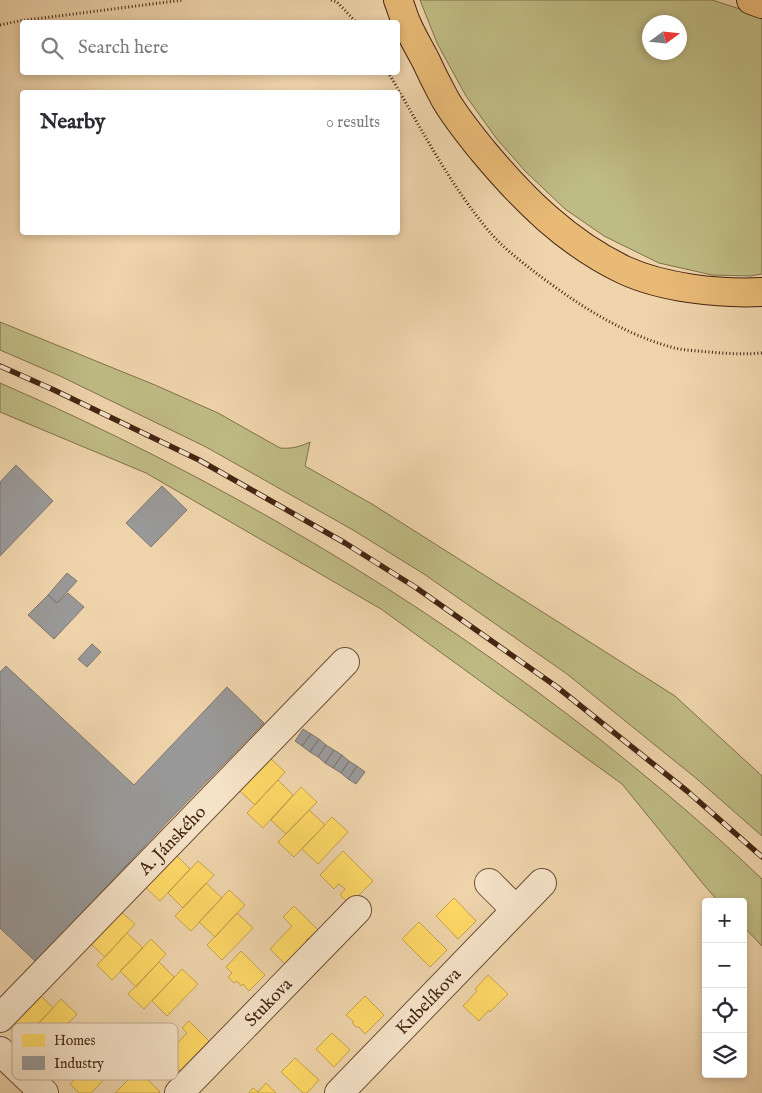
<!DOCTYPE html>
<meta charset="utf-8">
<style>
body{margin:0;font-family:"IM FELL English",serif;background:#f7f7f7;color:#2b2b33}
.controls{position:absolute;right:15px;bottom:15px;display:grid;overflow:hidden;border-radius:5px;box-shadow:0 2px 8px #0003}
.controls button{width:45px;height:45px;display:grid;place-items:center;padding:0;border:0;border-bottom:1px solid #e1e1e2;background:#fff;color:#2b2b33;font:25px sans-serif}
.compass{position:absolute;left:642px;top:15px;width:45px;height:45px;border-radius:50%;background:#fff;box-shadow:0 2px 8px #0003;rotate:75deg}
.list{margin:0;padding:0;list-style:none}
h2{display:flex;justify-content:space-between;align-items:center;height:65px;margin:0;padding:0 20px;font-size:21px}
h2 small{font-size:16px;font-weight:400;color:#7c7c81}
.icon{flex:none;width:28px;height:28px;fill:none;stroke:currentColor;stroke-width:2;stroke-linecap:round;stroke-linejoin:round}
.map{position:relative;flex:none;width:762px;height:1093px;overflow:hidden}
.search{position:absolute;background:#fff;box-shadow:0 2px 8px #0003;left:20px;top:20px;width:380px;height:55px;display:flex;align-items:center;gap:12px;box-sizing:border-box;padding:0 18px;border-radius:5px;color:#7c7c81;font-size:19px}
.panel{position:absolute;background:#fff;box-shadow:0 2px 8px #0003;left:20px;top:90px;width:380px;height:145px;border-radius:5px}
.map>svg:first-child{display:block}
</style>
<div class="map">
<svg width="762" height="1093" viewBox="0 0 762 1093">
<rect width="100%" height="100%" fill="#efd4ab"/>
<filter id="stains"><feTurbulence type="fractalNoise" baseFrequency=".004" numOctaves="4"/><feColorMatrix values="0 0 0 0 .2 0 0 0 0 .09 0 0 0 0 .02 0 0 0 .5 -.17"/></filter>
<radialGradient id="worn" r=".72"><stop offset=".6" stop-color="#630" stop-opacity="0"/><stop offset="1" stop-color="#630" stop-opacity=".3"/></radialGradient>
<path fill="#bfbb84" stroke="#81704a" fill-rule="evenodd" d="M420,0H712L762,16V274L750,276L712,275L659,263L604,236L565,209L525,171L496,138L466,96L437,43ZM650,22H680V52H650Z
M0,322L155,385L218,413L280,448C291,449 299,447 310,442L305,466L372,504L675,696L762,776V836L697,779L567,674L424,574L353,530L206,447L60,376L0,350Z
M0,383C215,476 418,596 602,741C657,785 711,830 762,879V946L743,926V902H719L704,885L622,784L381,609L146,473L0,412Z"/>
<path fill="#ffd966" stroke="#c7a34c" d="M270,758L285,772L255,805L239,790Z
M278,780L293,795L263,828L247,813Z
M301,787L317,802L286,834L271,820Z
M309,810L325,825L294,857L278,842Z
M332,817L348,832L318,864L302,849Z
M343,851L373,881L350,904L340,895L345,889L339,884L334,889L320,875Z
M175,854L190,869L160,901L144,886Z
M198,861L214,875L183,908L168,893Z
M206,883L222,898L191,931L175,916Z
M229,890L245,905L215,937L199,922Z
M454,898L476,921L458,939L436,916Z
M294,906L319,931L310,940L308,938L306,941L308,943L286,965L270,949L292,926L283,917Z
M119,910L135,924L105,957L89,942Z
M237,913L253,928L222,960L207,945Z
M419,922L447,950L430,967L402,939Z
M127,933L143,948L112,980L97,965Z
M151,939L166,954L136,987L120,971Z
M241,951L265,975L249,991L243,984L241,986L237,981L234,983L228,977L232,973L226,967Z
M159,962L174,977L144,1009L128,994Z
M182,969L198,984L167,1016L152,1001Z
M488,975L508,994L490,1012L489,1010L479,1021L463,1006L477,991L475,989Z
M38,993L53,1008L23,1040L7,1025Z
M365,996L384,1015L365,1034L359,1027H356L353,1024V1021L346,1015Z
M61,999L77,1014L46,1047L30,1032Z
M189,1021L209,1041L180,1071L165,1056L187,1033L182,1028Z
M69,1022L85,1037L54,1070L38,1055Z
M332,1033L350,1050L334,1067L316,1049Z
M100,1052L116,1067L91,1093H79L70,1084Z
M295,1058L319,1080L307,1093H303L281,1072Z
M138,1070L160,1092L159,1093H115Z
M266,1083L276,1093H249L253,1088L258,1092Z"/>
<path fill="#999" stroke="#7f7670" d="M16,465L53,501L0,556V482Z
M162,486L187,510L151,547L126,523Z
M67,573L77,581L57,603L48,595Z
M68,593L84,607L54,639L28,615L48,595L57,603Z
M92,644L101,652L87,667L78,659Z
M6,666L134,785L227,687L264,723L170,819L36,962L0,928V672Z
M303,729L311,734L302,746L295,741Z
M311,734L319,739L310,752L302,746Z
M319,739L326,745L318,757L310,752Z
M326,745L334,750L325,763L318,757Z
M334,750L342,755L333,768L325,763Z
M342,755L349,761L341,773L333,768Z
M349,761L357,766L348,779L341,773Z
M357,766L365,772L356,784L348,779Z"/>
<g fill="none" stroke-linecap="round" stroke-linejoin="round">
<g stroke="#6e5038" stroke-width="30">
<path id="minor" d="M489,883L516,910
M0,1018L345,662
M0,1051L44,1093
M179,1093L357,910
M339,1093L542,883"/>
</g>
<g stroke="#432411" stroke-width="30">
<path id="highway" d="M398,0C401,7 403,15 406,22C411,34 418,46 425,59C431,72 438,86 445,99C456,118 470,135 483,151C523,199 567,243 624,270C663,288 719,294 762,292
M751,0L762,4"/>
</g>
<path stroke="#432411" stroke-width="3" stroke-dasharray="1 2.5" stroke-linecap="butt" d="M331,0L337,2L356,22
M0,25L19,21L183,0
M388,72C420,126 448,182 488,230C501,246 519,260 536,273C577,304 621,333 671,347C680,350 689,350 698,351C719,353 740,355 762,353"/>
<use href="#minor" stroke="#f5e3c8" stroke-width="28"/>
<use href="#highway" stroke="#e8ba76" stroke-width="28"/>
<g stroke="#432411" stroke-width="5.5">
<path id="rail" d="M0,366L54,390L199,460L345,543L415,587L557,687L687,791L762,857"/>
</g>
<use href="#rail" stroke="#f5e3c8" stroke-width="4" stroke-dasharray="11" stroke-linecap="butt"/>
</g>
<g text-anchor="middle" stroke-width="5" stroke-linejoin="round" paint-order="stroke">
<g font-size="18" fill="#432411" stroke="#f5e3c8">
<text transform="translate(172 840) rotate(-46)" y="6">A. Jánského</text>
<text transform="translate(428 1001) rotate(-46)" y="6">Kubelíkova</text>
<text transform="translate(268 1002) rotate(-46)" y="6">Stukova</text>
</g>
</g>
<rect x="12" y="1023" width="166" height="57" rx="8" fill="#f5e3c8" stroke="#c0aa91" stroke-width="1"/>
<rect x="22" y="1034" width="23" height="13" fill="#ffd966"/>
<rect x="22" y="1056" width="23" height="14" fill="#999"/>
<g font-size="14" fill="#432411">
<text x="54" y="1045">Homes</text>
<text x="54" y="1068">Industry</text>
</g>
<rect width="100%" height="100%" filter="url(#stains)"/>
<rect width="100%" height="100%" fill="url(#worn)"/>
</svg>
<div class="controls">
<button>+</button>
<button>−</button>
<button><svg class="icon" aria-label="locate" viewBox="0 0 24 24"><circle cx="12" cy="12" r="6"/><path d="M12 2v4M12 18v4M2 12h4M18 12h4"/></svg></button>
<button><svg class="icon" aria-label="layers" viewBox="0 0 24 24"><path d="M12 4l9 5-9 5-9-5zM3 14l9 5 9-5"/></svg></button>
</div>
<svg class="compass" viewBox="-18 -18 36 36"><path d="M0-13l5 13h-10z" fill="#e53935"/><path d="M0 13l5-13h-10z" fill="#7c7c81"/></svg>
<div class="search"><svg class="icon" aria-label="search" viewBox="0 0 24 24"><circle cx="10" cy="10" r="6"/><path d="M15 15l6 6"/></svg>Search here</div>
<section class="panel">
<h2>Nearby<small>0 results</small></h2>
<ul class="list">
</ul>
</section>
</div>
